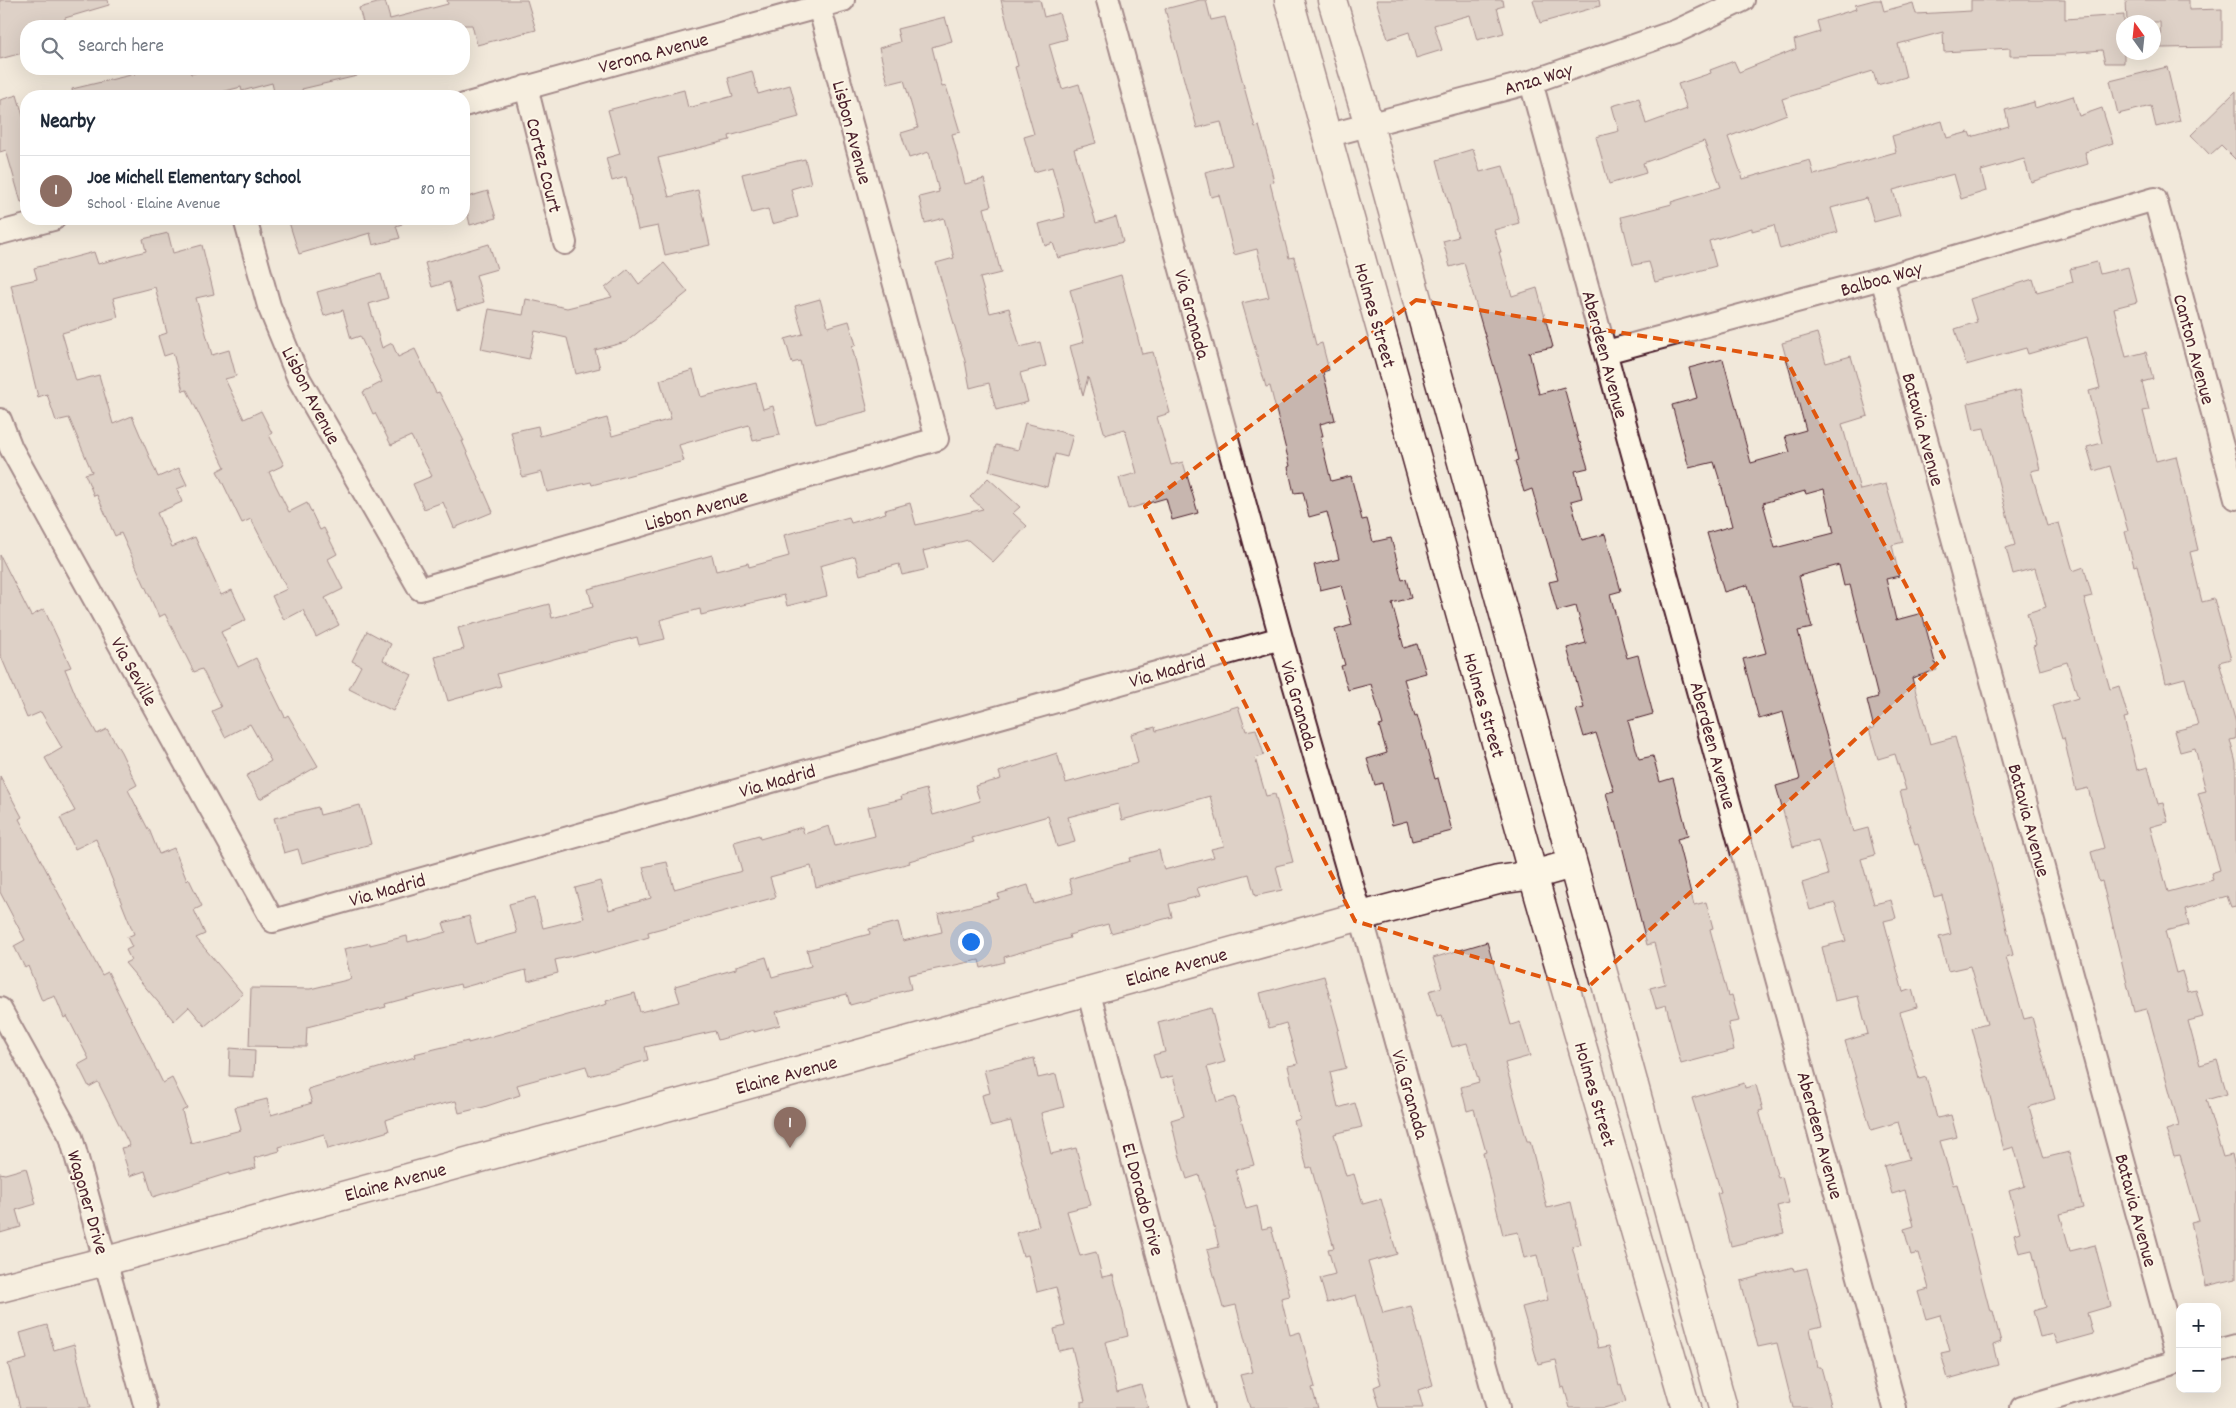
<!DOCTYPE html>
<meta charset="utf-8">
<style>
body{margin:0;font-family:Dekko,sans-serif;background:#f2f2f3;color:#1f2937}
.controls{position:absolute;right:15px;bottom:15px;display:grid;overflow:hidden;border-radius:10px;box-shadow:0 5px 20px #0002}
.controls button{width:45px;height:45px;display:grid;place-items:center;padding:0;border:0;border-bottom:1px solid #e0e1e3;background:#fff;color:#1f2937;font:25px sans-serif}
.compass{position:absolute;left:2116px;top:15px;width:45px;height:45px;border-radius:50%;background:#fff;box-shadow:0 5px 20px #0002;rotate:345deg}
.you{position:absolute;left:970px;top:941px;width:18px;height:18px;margin:-12px;border:4px solid #fff;border-radius:50%;background:#1a73e8;box-shadow:0 0 0 8px #1a73e833}
.badge{display:grid;place-items:center;width:32px;height:32px;border-radius:50%;background:#1f6fb2;color:#fff;font-size:16px;font-weight:700}
.pin{position:absolute;translate:-50% -41px;filter:drop-shadow(0 1px 2px #0008)}
.pin::after{content:'';position:absolute;top:26px;width:18px;height:15px;background:inherit;clip-path:polygon(0 0,100% 0,50% 100%)}
.list{margin:0;padding:0;list-style:none}
h2{display:flex;justify-content:space-between;align-items:center;height:65px;margin:0;padding:0 20px;font-size:21px}
h2 small{font-size:16px;font-weight:400;color:#747a83}
.list li{display:grid;grid-template-columns:32px 1fr auto;gap:15px;align-items:center;box-sizing:border-box;height:70px;padding:0 20px;border-top:1px solid #e0e1e3}
.list b{display:block;font-size:19px;white-space:nowrap}
.list p{margin:0;font-size:16px;white-space:nowrap;color:#747a83}
.list em{font-size:16px;font-style:normal;color:#747a83}
.icon{flex:none;width:28px;height:28px;fill:none;stroke:currentColor;stroke-width:2;stroke-linecap:round;stroke-linejoin:round}
.map{position:relative;flex:none;width:2236px;height:1408px;overflow:hidden}
.search{position:absolute;background:#fff;box-shadow:0 5px 20px #0002;left:20px;top:20px;width:450px;height:55px;display:flex;align-items:center;gap:12px;box-sizing:border-box;padding:0 18px;border-radius:20px;color:#747a83;font-size:19px}
.panel{position:absolute;background:#fff;box-shadow:0 5px 20px #0002;left:20px;top:90px;width:450px;height:135px;border-radius:20px}
.map>svg:first-child{display:block}
</style>
<div class="map">
<svg width="2236" height="1408" viewBox="0 0 2236 1408">
<rect width="100%" height="100%" fill="#f1e8da"/>
<filter id="ink" filterUnits="userSpaceOnUse"><feTurbulence type="fractalNoise" baseFrequency=".02" numOctaves="2"/><feDisplacementMap in="SourceGraphic" scale="10" xChannelSelector="R" yChannelSelector="G"/><feConvolveMatrix kernelMatrix="1 2 1 2 8 2 1 2 1" color-interpolation-filters="sRGB"/></filter>
<g filter="url(#ink)">
<path fill="#c7b6af" stroke="#4a1f2b" fill-rule="evenodd" d="M0,0H108L109,5L65,18V20L45,26H26V52L0,59Z
M447,0H527L536,30L477,45L472,25L364,26L359,8L385,1L390,19L448,4Z
M1001,0H1040L1044,17L1059,13L1067,39L1049,44L1062,89L1079,84L1096,143L1074,149L1096,223L1116,217L1123,242L1058,258L1053,243L1045,246L1039,224L1065,217L1062,202L1052,167L1034,172L1024,137L1034,134L1015,67L1018,66Z
M1200,0H1206L1211,20L1225,17L1255,127L1259,126L1268,157L1274,182L1270,183L1289,258L1294,257L1316,345L1322,343L1329,370L1323,372L1335,420L1320,424L1323,436H1320L1331,481L1351,476L1362,520L1367,519L1373,542L1391,538L1402,580L1406,579L1411,598L1392,603L1404,648L1417,644L1426,673L1404,679L1415,716L1417,715L1435,779L1438,778L1452,831L1412,841L1407,821L1392,825L1382,783L1375,785L1367,759L1387,753L1379,726L1383,725L1371,684L1348,690L1341,666L1345,665L1335,630L1352,625L1341,585L1320,590L1314,565L1339,559L1327,512L1309,517L1303,492L1294,493L1288,467L1290,466L1270,386L1266,387L1242,303L1269,297L1257,249L1234,255L1219,195L1211,197L1205,172L1232,165L1221,122L1197,128L1165,9Z
M1376,0H1503L1504,6L1497,8L1504,33L1477,40L1470,15L1434,25L1442,50L1416,58L1409,32L1388,39Z
M1533,0H1599L1600,6L1540,23Z
M1874,0H1881L1884,11L1913,3L1916,14L1971,11V0H2065V19L2124,15V63H2105L2102,50L2066,53V55L2010,56V48L1944,52L1943,32L1898,44L1906,77L1877,85L1873,71L1782,99L1787,114L1728,137L1743,179L1810,160L1814,175L1896,152L1892,136L1942,121L1947,138L1969,132L1971,137L2009,126L2005,110L2034,102L2035,108L2073,96L2079,116L2102,108L2113,143L2085,152L2088,164L2031,182L2024,159L1981,171L1986,191L1961,199L1954,174L1893,190L1900,215L1874,222L1867,198L1831,208L1838,232L1780,249L1774,225L1752,231V228L1709,241L1716,266L1673,278L1655,282L1649,262L1633,265L1621,217L1672,204L1671,202L1721,187L1704,141L1643,163L1646,173L1609,184L1596,137L1619,131L1612,106L1639,98L1646,124L1687,109L1678,84L1711,73L1710,70L1734,61L1739,72L1796,49L1794,40L1820,32L1817,21L1856,9L1855,5Z
M2126,0H2189V10L2222,9V47L2161,48L2160,22H2127Z
M945,17L952,41L932,47L942,87L946,86L960,132L952,134L965,184L984,179L991,206L984,208L1001,273L980,278L990,313L1009,308L1020,347L1040,342L1046,366L1020,373L1028,402L996,410L989,383L970,388L965,361L936,263L954,258L944,218L925,223L919,197L939,192L929,152L909,158L901,133L918,128L904,80L888,84L879,48L900,42L897,29Z
M2167,67L2180,121L2156,127L2151,106L2118,114L2110,81Z
M134,69H189L191,74L210,69H356L357,76L302,89L303,93L292,96H275L272,83L242,91L241,87L206,96H73L72,89L135,74Z
M752,71L758,94L790,85L799,117L729,136L730,140L658,158L669,197L698,190L710,245L665,255L658,226L638,230L626,177L612,181L606,158L620,154L608,110L684,90L688,108L733,96L728,78Z
M2236,91V160L2221,145L2210,155L2191,135Z
M17,95L26,126V201L21,202L6,150L0,152V100Z
M1473,149L1480,172L1503,166L1511,191L1519,223L1494,230L1501,252H1499L1512,296L1537,288L1553,347L1529,352L1539,394L1564,387L1579,443L1580,442L1588,468L1575,471L1582,498L1571,501L1582,540L1605,534L1621,591L1610,594L1622,639L1627,658L1638,655L1653,714L1628,721L1639,759L1653,756L1660,782L1673,778L1688,836L1677,839L1694,905L1706,902L1713,928L1710,929L1728,996L1732,995L1739,1021L1728,1023L1734,1050L1681,1064L1666,1005L1656,1008L1650,988L1665,984L1654,943L1647,945L1616,822L1614,823L1606,793L1614,791L1596,733L1584,737L1576,710L1584,708L1567,648L1586,643L1576,606L1557,611L1549,582L1558,580L1532,489L1524,492L1515,461L1518,460L1500,388L1464,263L1450,267L1443,241L1458,237L1437,160Z
M805,159L811,183L791,189L798,217L772,224L768,209L752,213L742,174Z
M488,191L496,218L470,225L464,198Z
M288,219H401L402,224L396,226L400,238L373,245L370,233L299,254Z
M168,233L173,253L202,245L214,294L196,298L212,355L229,350L236,376L225,379L244,419L261,411L272,433L269,435L284,465L269,472L289,512L307,503L320,530L324,528L337,554L328,559L343,589L325,598L339,625L316,637L303,610L284,620L272,596L287,589L251,519L242,523L217,471L225,467L187,390L183,391L173,353L164,356L158,336L167,333L155,287L113,298L118,317L62,333L76,381L99,375L113,424L132,416L158,477L179,468L187,485L177,489L182,502L157,513L172,547L195,537L221,595L232,590L246,620L221,632L238,667L256,658L285,717L288,715L318,766L260,799L246,776L271,761L250,724L225,737L212,711L221,707L202,669L194,672L165,614L159,617L121,533L115,536L97,495L94,496L85,474L92,472L69,418L56,421L47,394L38,397L11,285L37,279L34,268L94,252L98,264L146,251L143,239Z
M489,244L497,269L476,275L484,302L457,310L449,282L432,287L425,263Z
M2097,262L2100,274L2128,267L2137,302L2114,308L2126,357L2146,352L2153,379L2142,382L2149,410L2143,411L2156,461L2176,456L2198,550L2190,552L2202,602L2214,599L2231,659L2219,662L2236,723V739L2230,740L2236,763V906L2231,907L2227,896L2185,909L2189,925L2165,931L2176,973L2182,971L2188,992L2196,990L2203,1017L2188,1021L2200,1065L2217,1060L2227,1094L2206,1100L2223,1157L2232,1155L2236,1170V1279L2206,1286L2201,1259L2191,1223L2199,1221L2180,1155L2174,1156L2166,1130L2179,1126L2147,1009L2134,1012L2102,881L2099,882L2091,852L2104,848L2088,788L2076,791L2064,738L2062,739L2052,706L2078,698L2067,662L2040,670L2033,646L2036,645L2027,613L2046,607L2035,568L2013,574L2006,548L2015,545L1984,428L1974,430L1968,403L2020,390L2040,469L2031,471L2047,526L2059,523L2073,571L2084,567L2092,596L2084,598L2110,689L2119,686L2128,717L2124,718L2137,770L2148,767L2158,804L2163,803L2168,822L2150,827L2168,892L2213,880L2211,873L2220,870L2198,793L2206,791L2195,748L2180,752L2174,731L2198,725L2185,678L2166,683L2137,565L2134,566L2125,532L2128,531L2110,466L2094,471L2087,447L2102,443L2089,391L2100,388L2087,337L2028,354L2026,348L1966,365L1955,329L1977,322L1970,299L2033,279L2037,292L2073,282L2070,269Z
M664,263L688,292L626,342L595,350L600,368L576,374L567,338L535,331L529,359L481,349L489,309L523,315L526,299L567,308L612,297L605,288L628,269L639,284Z
M381,274L388,298L369,304L382,348L392,343L398,357L415,349L436,393L439,392L464,441H462L493,512L454,528L443,502L424,509L413,484L432,476L411,436L391,445L375,413L373,414L363,392L382,382L360,336L351,339L343,310L324,316L317,292Z
M1121,275L1142,354L1153,352L1170,413L1157,417L1171,465L1183,462L1198,513L1172,520L1166,498L1128,509L1119,478L1137,473L1125,429L1105,435L1088,377L1083,396L1070,346L1084,342L1070,290Z
M820,299L828,327L849,321L856,345L852,347L868,411L816,424L800,361L792,363L785,339L803,334L795,306Z
M1817,333L1826,363L1851,356L1868,416L1842,424L1860,490L1886,484L1903,542L1892,545L1899,576L1886,579L1896,620L1922,613L1937,670L1912,678L1930,744L1955,737L1995,879L2013,955L2006,957L2024,1019L2032,1017L2055,1099L2029,1107L2044,1158L2069,1152L2083,1208L2060,1214L2070,1251L2095,1245L2111,1306L2087,1313L2093,1334L2057,1344L2053,1334L2040,1337L2033,1311L2046,1307L2032,1250L2019,1253L2014,1234L2020,1232L2009,1191L2025,1186L2014,1147L2004,1150L1972,1028L1987,1024L1970,966L1948,971L1939,937L1951,934L1942,895L1934,897L1918,844L1915,845L1900,791L1906,790L1895,754L1878,759L1869,729L1874,728L1867,700L1878,697L1850,585L1844,586L1839,565L1799,576L1812,628L1798,631L1812,684L1853,832L1868,828L1875,855L1861,859L1874,904L1891,900L1896,918L1884,921L1903,992L1912,989L1917,1007L1900,1012L1919,1079L1926,1077L1937,1118L1951,1115L1957,1137L1940,1141L1953,1185L1957,1184L1990,1311H1993L2001,1342L1993,1345L1998,1365L1948,1379L1941,1353L1950,1351L1940,1315L1926,1319L1918,1292L1929,1289L1919,1253L1911,1255L1904,1229L1914,1226L1905,1190L1892,1194L1884,1166L1909,1159L1898,1122L1871,1130L1845,1041L1868,1034L1858,996L1835,1001L1822,947L1846,941L1835,903L1810,910L1802,883L1828,875L1818,840L1793,847L1776,786L1800,779L1783,712L1759,719L1743,659L1766,653L1748,585L1724,592L1707,533L1732,526L1722,488L1714,462L1689,468L1672,405L1697,398L1689,368L1723,359L1751,463L1790,452L1785,436L1806,430L1782,343ZM1824,489L1834,533L1775,548L1763,503L1805,491L1806,494Z
M693,370L701,397L756,383L763,409L773,406L780,435L753,441L749,425L679,445L684,461L592,485L591,482L547,492L542,472L522,477L511,432L538,426L540,436L607,418L612,436L671,419L660,380Z
M1025,423L1073,435L1067,457L1055,454L1047,487L989,471L996,445L1018,450Z
M988,478L1020,507L1013,513L1027,526L993,562L968,540L923,551L928,569L902,575L899,564L860,575L855,556L820,566L827,596L787,606L784,595L701,615L700,609L660,620L665,639L639,645L637,637L497,674L501,686L448,701L435,657L464,649L458,628L549,604L552,618L593,607L588,589L712,555L716,571L748,563L749,567L789,556L784,535L849,517L851,523L886,513L885,510L910,503L916,525L983,509L970,497Z
M0,555L31,616L44,609L71,667L65,669L76,696L97,734L107,729L121,752L137,785L128,790L148,829H149L159,854L174,848L187,881L189,879L202,906L194,910L205,934L196,938L243,994L205,1026L189,1007L174,1021L125,963L131,960L126,950L132,947L127,937L134,934L96,839L75,849L60,818L75,811L45,758L62,748L41,712L27,718L0,654Z
M367,631L391,644L383,660L412,675L393,711L349,689L361,666L352,661Z
M1238,706L1246,731L1256,729L1264,755L1255,758L1266,796L1275,794L1293,862L1276,866L1282,890L1255,896L1249,874L1197,888L1200,896L1169,904L1172,917L1111,933L1108,924L1069,935L1070,938L1004,957L1005,962L981,968L979,960L908,975L911,989L850,1005L847,994L802,1005L776,1012L780,1025L754,1032V1030L718,1040L715,1031L645,1047L648,1060L589,1076L586,1066L517,1085L520,1095L484,1107L459,1113L456,1101L412,1111L386,1120L389,1131L328,1149L324,1134L279,1147L280,1151L254,1158L256,1168L229,1175V1173L153,1197L145,1171L130,1176L121,1148L130,1146L98,1082L89,1087L78,1065L89,1059L67,1016L64,1018L55,996L42,1001L28,966L25,968L14,946L25,940L0,892V776L22,817L19,819L102,975L108,972L163,1083L172,1078L187,1108L182,1111L191,1143L241,1130L235,1107L267,1099L271,1115L312,1103L308,1089L415,1057L414,1054L468,1041V1043L607,1004L606,1001L635,993L640,1012L680,1002L675,986L736,969V966L766,957L772,977L811,966L807,950L870,934L869,929L898,922L903,941L942,932L938,914L999,899L998,894L1028,885L1034,904L1073,893L1069,879L1130,861L1129,858L1159,850L1164,870L1214,857L1211,849L1224,846L1210,796L1122,820L1118,804L1068,817L1075,842L1057,847L1048,816L972,838L974,842L909,861L910,863L816,887L811,866L770,877L776,897L648,932L649,937L594,953L593,951L555,960L558,973L528,981L526,970L461,988L460,984L385,1004L386,1007L307,1027L306,1047L249,1046L251,988L310,989L351,979L344,949L370,943V945L407,936L408,942L446,932L443,923L469,916L476,944L517,933L509,904L535,897L543,928L584,918L575,888L600,881L609,910L651,898L643,867L667,862L674,889L742,871L734,842L759,835L760,839L802,827L804,834L829,826L835,846L875,836L868,807L902,799L901,796L926,789L933,815L980,801L975,786L1001,779L999,772L1057,753L1066,783L1138,763L1131,734L1155,727L1156,731Z
M360,805L371,844L302,863L298,849L284,853L274,818L318,807L320,815Z
M1487,942L1511,1025L1520,1022L1530,1056L1505,1063L1527,1141H1530L1547,1208L1571,1202L1581,1244L1572,1246L1598,1348L1609,1346L1619,1385L1621,1384L1626,1402L1604,1408H1570L1564,1387L1562,1388L1556,1360L1538,1364L1522,1307L1548,1300L1537,1255L1524,1258L1518,1232L1503,1235L1483,1153L1486,1152L1474,1109L1467,1111L1461,1087L1479,1082L1467,1043L1452,1047L1442,1016L1437,1017L1429,991L1442,987L1433,958Z
M1324,976L1339,1030L1337,1031L1346,1068L1330,1072L1338,1108L1355,1103L1362,1127L1334,1134L1346,1176L1354,1174L1363,1204L1381,1199L1397,1254L1368,1262L1383,1313L1411,1306L1433,1385L1418,1390L1423,1408H1380L1374,1387L1381,1384L1356,1295L1327,1303L1320,1278L1335,1274L1328,1249L1334,1248L1311,1167L1307,1168L1294,1121L1300,1119L1288,1066L1298,1064L1286,1023L1269,1028L1260,993Z
M1211,1008L1225,1062L1207,1067L1217,1102L1235,1097L1254,1165L1235,1170L1246,1209L1257,1206L1262,1229L1271,1227L1290,1296L1281,1298L1290,1335L1300,1332L1315,1387L1312,1388L1318,1408H1250L1240,1375L1253,1372L1236,1305L1223,1308L1207,1250L1219,1247L1212,1218L1199,1175L1187,1179L1179,1154L1171,1120L1184,1116L1173,1076L1160,1079L1153,1055L1165,1052L1158,1022Z
M230,1048L255,1050L254,1077L229,1076Z
M1034,1058L1038,1078L1056,1074L1064,1107L1041,1113L1051,1154L1076,1148L1091,1205L1067,1211L1080,1256L1096,1252L1102,1277L1113,1275L1123,1312L1128,1336L1105,1342L1117,1392L1141,1385L1148,1408H1081V1402L1085,1401L1072,1348L1059,1351L1054,1329L1065,1326L1056,1287L1037,1292L1028,1255L1023,1256L1016,1233L1039,1226L1011,1121L990,1126L982,1095L990,1093L984,1070Z
M1744,1083L1745,1088L1756,1085L1763,1110L1759,1111L1778,1178L1782,1177L1789,1203L1777,1206L1784,1233L1731,1246L1717,1193L1721,1192L1692,1098Z
M26,1168L36,1204L16,1210L21,1227L0,1233V1173L5,1174Z
M1793,1267L1794,1271L1807,1268L1822,1326L1810,1329L1818,1367H1821L1832,1408H1793L1777,1343L1758,1347L1741,1281Z
M47,1325L54,1350L74,1344L90,1408H20L8,1364L27,1359L20,1333Z"/>
<g fill="none" stroke-linecap="round" stroke-linejoin="round">
<g stroke="#4a1f2b" stroke-width="26">
<path id="minor" d="M1108,0L1281,638L1361,916L1498,1408
M1531,82L1895,1408
M526,87L565,243
M464,105L843,0
M1326,136L1531,82L1677,31L1743,0
M245,219L269,306L299,379L420,589L937,439L819,6
M0,233L53,219
M1882,278L2178,1362
M1606,352L1882,278L2155,199L2236,498
M0,420L11,448L273,921L1281,638
M1088,990L1164,1277L1202,1408
M0,1009L71,1137L146,1408
M2217,1351L2236,1346
M2022,1408L2180,1361"/>
</g>
<g stroke="#4a1f2b" stroke-width="31">
<path id="tertiary" d="M0,1288L106,1261L1361,916L1498,880L1533,875L1572,864"/>
</g>
<g stroke="#4a1f2b" stroke-width="31">
<path id="secondary" d="M1289,0L1533,875L1686,1408
M1332,0L1369,125L1723,1408"/>
</g>
<use href="#minor" stroke="#fcf5e5" stroke-width="22"/>
<use href="#tertiary" stroke="#fcf5e5" stroke-width="28"/>
<use href="#secondary" stroke="#fcf5e5" stroke-width="28"/>
</g>
</g>
<path d="M0 0H2236V1408H0ZM1416,300L1786,359L1944,657L1585,990L1355,921L1145,506Z" fill="#f1e8da" fill-opacity=".55" fill-rule="evenodd"/>
<path fill="none" stroke="#e0560e" stroke-width="4" stroke-dasharray="10 6" stroke-linejoin="round" d="M1416,300L1786,359L1944,657L1585,990L1355,921L1145,506Z"/>
<g text-anchor="middle" stroke-width="4" stroke-linejoin="round" paint-order="stroke">
<g font-size="20" fill="#4a1f2b" stroke="#fcf5e5">
<text transform="translate(653 52) rotate(-15)" y="7">Verona Avenue</text>
<text transform="translate(1538 78) rotate(-17)" y="7">Anza Way</text>
<text transform="translate(853 132) rotate(75)" y="7">Lisbon Avenue</text>
<text transform="translate(545 165) rotate(76)" y="7">Cortez Court</text>
<text transform="translate(1881 278) rotate(-16)" y="7">Balboa Way</text>
<text transform="translate(1193 314) rotate(75)" y="7">Via Granada</text>
<text transform="translate(1376 315) rotate(74)" y="7">Holmes Street</text>
<text transform="translate(2195 349) rotate(75)" y="7">Canton Avenue</text>
<text transform="translate(1606 354) rotate(75)" y="7">Aberdeen Avenue</text>
<text transform="translate(312 395) rotate(63)" y="7">Lisbon Avenue</text>
<text transform="translate(1924 429) rotate(75)" y="7">Batavia Avenue</text>
<text transform="translate(696 509) rotate(-16)" y="7">Lisbon Avenue</text>
<text transform="translate(1167 670) rotate(-16)" y="7">Via Madrid</text>
<text transform="translate(135 671) rotate(61)" y="7">Via Seville</text>
<text transform="translate(1300 705) rotate(74)" y="7">Via Granada</text>
<text transform="translate(1485 705) rotate(74)" y="7">Holmes Street</text>
<text transform="translate(1714 745) rotate(75)" y="7">Aberdeen Avenue</text>
<text transform="translate(777 780) rotate(-16)" y="7">Via Madrid</text>
<text transform="translate(2030 820) rotate(75)" y="7">Batavia Avenue</text>
<text transform="translate(387 889) rotate(-16)" y="7">Via Madrid</text>
<text transform="translate(1176 966) rotate(-15)" y="7">Elaine Avenue</text>
<text transform="translate(786 1074) rotate(-15)" y="7">Elaine Avenue</text>
<text transform="translate(1411 1094) rotate(74)" y="7">Via Granada</text>
<text transform="translate(1596 1094) rotate(74)" y="7">Holmes Street</text>
<text transform="translate(1821 1135) rotate(75)" y="7">Aberdeen Avenue</text>
<text transform="translate(395 1181) rotate(-15)" y="7">Elaine Avenue</text>
<text transform="translate(1144 1199) rotate(75)" y="7">El Dorado Drive</text>
<text transform="translate(89 1202) rotate(74)" y="7">Wagoner Drive</text>
<text transform="translate(2137 1210) rotate(75)" y="7">Batavia Avenue</text>
</g>
</g>
</svg>
<div class="controls">
<button>+</button>
<button>−</button>
</div>
<svg class="compass" viewBox="-18 -18 36 36"><path d="M0-13l5 13h-10z" fill="#e53935"/><path d="M0 13l5-13h-10z" fill="#747a83"/></svg>
<div class="you"></div>
<div class="pin badge" style="left:790px;top:1148px;background:#8d6e63">1</div>
<div class="search"><svg class="icon" aria-label="search" viewBox="0 0 24 24"><circle cx="10" cy="10" r="6"/><path d="M15 15l6 6"/></svg>Search here</div>
<section class="panel">
<h2>Nearby<small></small></h2>
<ul class="list">
<li><span class="badge" style="background:#8d6e63">1</span><div><b>Joe Michell Elementary School</b><p>School · Elaine Avenue</p></div><em>80 m</em></li>
</ul>
</section>
</div>
